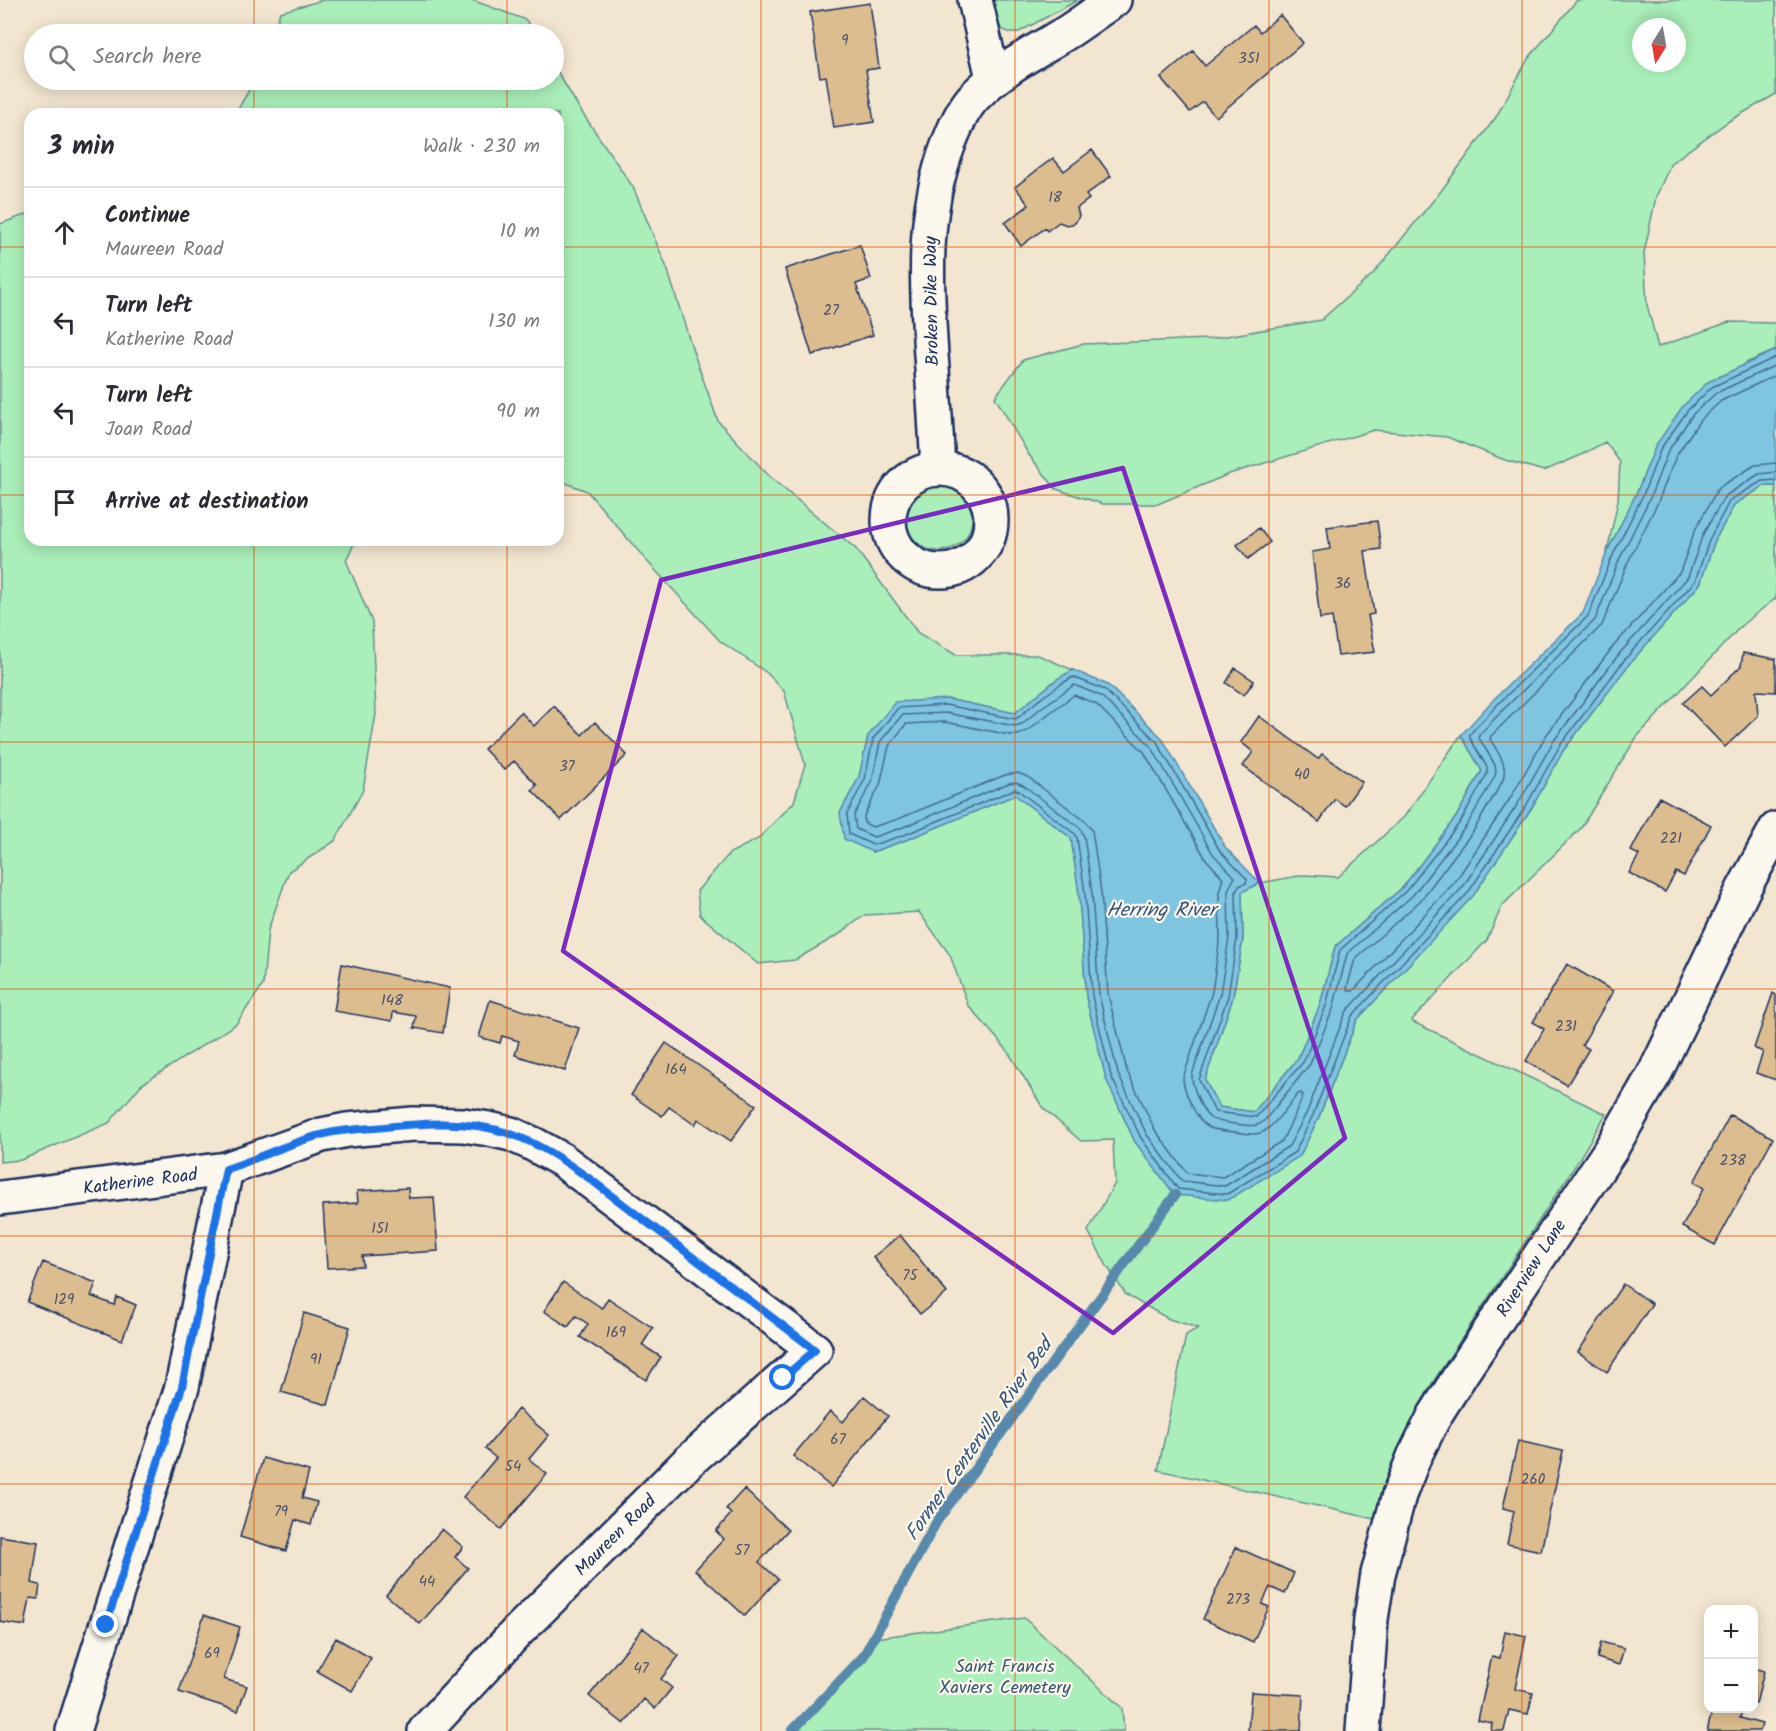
<!DOCTYPE html>
<meta charset="utf-8">
<style>
body{margin:0;font-family:Kalam,sans-serif;background:#f7f7f7;color:#2b2b33}
.controls{position:absolute;right:18px;bottom:18px;display:grid;overflow:hidden;border-radius:12px;box-shadow:0 3px 15px #0003}
.controls button{width:54px;height:54px;display:grid;place-items:center;padding:0;border:0;border-bottom:2px solid #e1e1e2;background:#fff;color:#2b2b33;font:30px sans-serif}
.compass{position:absolute;left:1632px;top:18px;width:54px;height:54px;border-radius:50%;background:#fff;box-shadow:0 3px 15px #0003;rotate:191deg}
.stop{position:absolute;width:18px;height:18px;margin:-14px;border:4px solid #1a73e8;border-radius:50%;background:#fff}
.stop.end{background:#1a73e8;border-color:#fff;box-shadow:0 2px 6px #0008}
.list{margin:0;padding:0;list-style:none}
h2{display:flex;justify-content:space-between;align-items:center;height:78px;margin:0;padding:0 24px;font-size:26px}
h2 small{font-size:20px;font-weight:400;color:#7c7c81}
.list li{display:grid;grid-template-columns:39px 1fr auto;gap:18px;align-items:center;box-sizing:border-box;height:90px;padding:0 24px;border-top:2px solid #e1e1e2}
.list b{display:block;font-size:22px;white-space:nowrap}
.list p{margin:0;font-size:20px;white-space:nowrap;color:#7c7c81}
.list em{font-size:20px;font-style:normal;color:#7c7c81}
.icon{flex:none;width:33px;height:33px;fill:none;stroke:currentColor;stroke-width:2;stroke-linecap:round;stroke-linejoin:round}
.map{position:relative;flex:none;width:1776px;height:1731px;overflow:hidden}
.search{position:absolute;background:#fff;box-shadow:0 3px 15px #0003;left:24px;top:24px;width:540px;height:66px;display:flex;align-items:center;gap:15px;box-sizing:border-box;padding:0 21px;border-radius:33px;color:#7c7c81;font-size:22px}
.panel{position:absolute;background:#fff;box-shadow:0 3px 15px #0003;left:24px;top:108px;width:540px;height:438px;border-radius:18px}
.map>svg:first-child{display:block}
</style>
<div class="map">
<svg width="1776" height="1731" viewBox="0 0 1776 1731">
<rect width="100%" height="100%" fill="#f2e6d0"/>
<filter id="ink" filterUnits="userSpaceOnUse"><feTurbulence type="fractalNoise" baseFrequency=".0167" numOctaves="2"/><feDisplacementMap in="SourceGraphic" scale="12" xChannelSelector="R" yChannelSelector="G"/><feConvolveMatrix kernelMatrix="1 2 1 2 8 2 1 2 1" color-interpolation-filters="sRGB"/></filter>
<g filter="url(#ink)">
<path fill="#aaefb9" stroke="#628f8c" stroke-width="1.5" fill-rule="evenodd" d="M323,0H472L526,20L535,34H273L280,12Z
M993,0H1078L1017,33H1011L1001,29L996,16Z
M1577,0H1776V94L1729,121L1671,163L1656,197L1644,253L1647,305L1658,347L1729,322L1776,323V350L1746,363L1656,445L1637,492L1607,552L1618,501L1620,462L1605,442L1579,456L1544,471L1505,460L1447,437L1374,430L1229,474L1158,504H1103L1056,489L1029,455L995,397L1023,360L1083,344L1209,339L1321,320L1373,274L1441,191L1496,117L1528,59ZM1641,27H1677V63H1641Z
M554,66L579,108L633,187L667,268L693,351L718,421L771,478L856,549L918,633L956,655H1038L1073,670L1057,679L1015,713L947,699L868,736L859,777L840,813L872,852L906,840L1015,795L1071,838L1079,894L1086,997L1106,1078L1135,1142L1303,1149L1319,1117L1357,1020L1408,965L1531,809L1563,751L1630,663L1700,584L1715,540L1735,504L1764,486H1776V598L1742,625L1636,738L1581,828L1502,906L1487,940L1411,1021L1606,1114L1573,1169L1431,1385L1406,1432L1386,1483L1375,1519L1158,1470L1186,1335L1198,1328L1169,1319L1126,1295L1107,1266L1088,1231L1115,1183L1113,1140L1081,1141L1043,1108L1007,1050L968,1005L950,955L919,912L865,915L838,935L795,960L758,964L700,915L697,891L730,853L758,839L794,802L805,764L784,691L767,673L720,641L646,560L587,491L558,480V114H235L255,80H554Z
M30,213V540H356L346,560L372,622L376,714L363,790L335,841L289,871L268,930L263,985L236,1024L141,1085L109,1123L21,1160L0,1162V224Z
M906 518a33 33 0 1 1 66 0a33 33 0 1 1-66 0Z
M1461,735L1482,770L1456,817L1403,887L1335,947L1320,1005L1298,1058L1254,1112L1219,1107L1205,1080L1233,997L1243,939L1242,891L1260,883L1304,875L1338,877L1404,817Z
M1024,1618L1122,1708L1124,1731H788L875,1638Z"/>
<path fill="#7fc5e0" stroke="#5789ac" stroke-width="1.5" d="M1776,350V486H1764L1735,504L1715,540L1700,584L1630,663L1563,751L1531,809L1473,896L1357,1020L1319,1117L1300,1156L1228,1200L1175,1195L1135,1142L1106,1079L1086,997L1079,894L1071,838L1015,795L906,840L872,852L844,839L840,813L859,777L868,736L895,702L947,699L1015,713L1057,679L1073,670L1108,685L1162,738L1225,847L1260,883L1242,892L1243,939L1233,997L1205,1080L1219,1107L1254,1112L1298,1058L1320,1005L1335,947L1403,887L1456,817L1482,771L1461,735L1494,699L1583,613L1607,552L1637,492L1656,445L1683,406L1708,382Z"/>
<g fill="none" stroke-linecap="round" stroke-linejoin="round">
<path stroke="#436b92" stroke-width="1.5" d="M1776,357L1712,387L1688,410L1661,448L1643,495L1613,555L1588,616L1499,703L1470,734V738L1487,767V774L1461,821L1407,890L1340,950L1326,1006L1304,1061L1256,1117L1215,1112L1199,1080L1228,996L1237,938L1236,891L1239,886L1246,883L1247,879L1220,851L1157,742L1105,690L1073,677L1061,684L1036,702L1019,717L1015,719L946,705L898,708L873,739L865,779L847,814L849,834L873,845L904,835L1015,789L1019,791L1075,834L1077,838L1085,893L1092,996L1111,1076L1141,1138L1178,1189L1227,1194L1295,1152L1313,1115L1352,1016L1468,893L1526,806L1559,747L1625,659L1695,581L1710,538L1730,500L1762,481L1776,480
M1776,365L1716,393L1693,414L1668,451L1650,498L1620,558L1595,620L1504,709L1479,735V738L1495,765L1496,772L1494,778L1467,825L1413,895L1347,954L1333,1009L1310,1064L1265,1120C1262,1123 1261,1124 1257,1125C1250,1127 1216,1122 1210,1118C1202,1112 1191,1084 1192,1075L1220,994L1229,938L1228,890L1235,877L1213,854L1151,746L1101,696L1074,685L1041,708L1022,724L1015,726L946,713L902,715L880,742L872,782L854,815L856,829L874,837L901,828L1009,783L1016,782L1023,785L1080,828L1084,836L1092,893L1099,995L1118,1074L1147,1135L1182,1181L1225,1186L1289,1146L1307,1112L1346,1012L1462,888L1519,802L1553,742L1619,654L1688,577L1703,534L1725,496L1759,474L1776,472
M1776,375L1721,401L1700,420L1676,456L1658,502L1628,562L1602,625L1491,736L1490,739C1499,754 1509,766 1502,782L1474,830L1420,901L1355,959L1347,988L1349,991H1353L1455,882L1511,797L1545,737L1612,648L1680,572L1695,530L1717,490L1723,485L1755,465L1776,463
M1074,695L1096,704L1144,752L1206,859L1223,878L1219,892L1220,937L1212,992L1183,1078C1183,1090 1197,1121 1208,1127C1216,1131 1227,1131 1235,1132C1245,1133 1255,1136 1263,1132C1275,1126 1289,1104 1298,1094L1301,1093L1303,1095L1298,1108L1282,1141L1223,1177L1187,1173L1155,1130L1127,1071L1108,994L1101,892L1092,830L1085,821L1028,777L1018,773L1005,775L898,819L873,827L864,823V816L880,785L889,746L906,724L945,722L1010,735H1018L1027,731L1047,715Z"/>
<path stroke="#5789ac" stroke-width="10" d="M792,1731L863,1657L937,1521L1175,1195"/>
</g>
<path fill="#dcbd8f" stroke="#1b2f5e" stroke-width="1.5" d="M870,3L879,68L866,70L874,122L834,128L826,76L820,77L810,12Z
M1280,15L1303,43L1216,117L1203,102L1190,112L1161,78L1193,51L1205,66L1254,25L1260,32Z
M1092,150L1111,176L1086,195L1089,199L1077,208L1079,216L1075,223L1067,225L1059,222L1047,231L1045,228L1021,246L1005,223L1029,205L1015,187L1053,158L1064,171Z
M860,245L871,279L856,284L873,335L812,355L785,269Z
M1377,521L1381,549L1365,551L1374,614L1368,615L1375,652L1338,656L1332,617L1320,619L1312,552L1330,549L1327,527Z
M1259,528L1270,542L1248,559L1237,545Z
M1743,653L1776,659V692L1756,691L1758,716L1725,747L1683,703L1702,686L1711,695L1741,666Z
M1235,668L1254,681L1244,695L1226,683Z
M554,706L582,735L595,722L627,755L561,820L532,790L537,785L514,761L504,770L484,749L521,712L534,726Z
M1259,716L1318,759L1322,754L1362,782L1345,806L1335,799L1319,822L1243,766L1253,752L1241,742Z
M1659,797L1711,825L1684,876L1676,872L1665,892L1629,873L1639,855L1631,851Z
M342,964L450,988L443,1033L414,1028L416,1016L393,1012L392,1021L334,1011Z
M1567,964L1613,991L1582,1045L1589,1049L1567,1085L1526,1061L1544,1029L1533,1022Z
M1773,993L1776,995V1080L1756,1073L1763,1052L1754,1048Z
M490,1000L579,1028L565,1071L515,1055L519,1041L502,1036L500,1043L479,1037Z
M666,1043L756,1105L731,1141L698,1119L695,1125L669,1107L662,1116L631,1095Z
M1730,1115L1773,1138L1715,1245L1682,1227L1704,1188L1694,1182Z
M408,1188L409,1198L434,1197L438,1251L362,1256L363,1266L327,1268L323,1205L358,1203L357,1191Z
M900,1235L947,1293L920,1314L873,1257Z
M43,1262L96,1283L91,1296L114,1305L117,1297L136,1305L122,1340L27,1302Z
M563,1282L602,1308L608,1298L653,1328L642,1345L661,1357L646,1380L580,1337L588,1324L576,1316L568,1327L544,1311Z
M1623,1284L1652,1304L1607,1372L1578,1352Z
M304,1313L350,1327L328,1405L281,1392Z
M864,1396L888,1416L831,1487L793,1456L830,1411L843,1422Z
M518,1409L549,1435L529,1459L547,1474L501,1529L463,1497L496,1458L485,1449Z
M1518,1441L1563,1451L1541,1551L1507,1544L1514,1511L1503,1508Z
M263,1458L309,1471L302,1498L317,1502L311,1525L295,1520L286,1551L240,1537Z
M744,1489L788,1530L759,1562L778,1579L745,1616L695,1570L724,1539L716,1531L731,1514L726,1509Z
M442,1529L463,1547L455,1557L468,1568L420,1624L386,1595Z
M0,1536L38,1542L32,1583L40,1585L38,1599L30,1598L25,1626L0,1622Z
M1236,1547L1294,1573L1285,1594L1270,1587L1262,1604L1269,1607L1253,1642L1203,1619Z
M204,1615L240,1627L224,1679L247,1686L238,1711L179,1692Z
M643,1628L679,1656L661,1679L672,1688L655,1709L644,1699L624,1724L589,1696Z
M1505,1631L1526,1636L1515,1689L1533,1693L1528,1714L1509,1710L1504,1731H1491L1492,1723L1478,1720L1492,1656L1500,1658Z
M336,1638L371,1658L352,1691L317,1671Z
M1601,1642L1624,1648L1619,1665L1597,1658Z
M1754,1668L1764,1671L1756,1704H1754Z
M1251,1692L1303,1695L1301,1731H1248Z
M1713,1708H1743L1740,1718L1762,1724L1760,1731H1707Z"/>
<g fill="none" stroke-linecap="round" stroke-linejoin="round">
<g stroke="#1b2f5e" stroke-width="38">
<path id="minor" d="M975,0L993,78
M938,469C936,431 934,393 931,355C926,282 922,213 949,143C955,127 963,108 975,96C1002,68 1037,51 1069,31C1084,21 1099,10 1114,0
M889 520a51 51 0 1 1 102 0a51 51 0 1 1-102 0Z
M0,1198L226,1169L322,1135L347,1130L413,1124L463,1125L489,1129L511,1134L533,1144L562,1160L815,1350L688,1462L516,1633L425,1731
M73,1731L182,1387L226,1169
M1363,1731L1371,1619L1378,1574L1399,1495L1414,1457L1435,1415L1463,1371L1611,1149L1656,1071L1744,888L1776,829"/>
</g>
<use href="#minor" stroke="#fbf7ec" stroke-width="33"/>
</g>
</g>
<g fill="none" stroke-linecap="round" stroke-linejoin="round" filter="url(#ink)">
<path stroke="#1a73e8" stroke-width="8" d="M106,1625L182,1387L226,1169C258,1159 288,1143 321,1135C338,1130 357,1129 375,1128C420,1123 467,1119 511,1134C540,1144 566,1162 590,1179L815,1350L783,1378"/>
</g>
<path fill="none" stroke="#7b2cbf" stroke-width="4.5" stroke-linejoin="round" d="M1123,468L1345,1138L1113,1333L563,951L661,580Z"/>
<path fill="none" stroke="#de5710" stroke-width="1.5" stroke-opacity="0.55" d="M254,0V34M507,0V34M761,0V1731M1015,0V1731M1269,0V1731M1522,0V1731M254,80V114M507,80V114M0,247H30M558,247H1776M0,495H30M558,495H1776M254,540V1731M507,540V1731M0,742H1776M0,989H1776M0,1236H1776M0,1484H1776"/>
<g text-anchor="middle" stroke-width="4.5" stroke-linejoin="round" paint-order="stroke">
<g font-size="15" fill="#4b526a">
<text x="845" y="45">9</text>
<text x="1249" y="63">351</text>
<text x="1055" y="202">18</text>
<text x="831" y="315">27</text>
<text x="1343" y="588">36</text>
<text x="567" y="771">37</text>
<text x="1302" y="779">40</text>
<text x="1671" y="843">221</text>
<text x="392" y="1005">148</text>
<text x="1566" y="1031">231</text>
<text x="676" y="1074">164</text>
<text x="1733" y="1165">238</text>
<text x="380" y="1233">151</text>
<text x="910" y="1280">75</text>
<text x="64" y="1304">129</text>
<text x="616" y="1337">169</text>
<text x="316" y="1364">91</text>
<text x="838" y="1444">67</text>
<text x="513" y="1471">54</text>
<text x="1533" y="1484">260</text>
<text x="281" y="1516">79</text>
<text x="742" y="1555">57</text>
<text x="427" y="1586">44</text>
<text x="1238" y="1604">273</text>
<text x="212" y="1658">69</text>
<text x="641" y="1673">47</text>
</g>
<g font-size="18" fill="#1b2f5e" stroke="#fbf7ec">
<text transform="translate(931 301) rotate(-91)" y="6">Broken Dike Way</text>
<text transform="translate(140 1181) rotate(-7)" y="6">Katherine Road</text>
<text transform="translate(1531 1268) rotate(-57)" y="6">Riverview Lane</text>
<text transform="translate(615 1535) rotate(-45)" y="6">Maureen Road</text>
</g>
<g font-size="18" fill="#385570" stroke="#fbf7ec">
<text x="1005" y="1672">Saint Francis<tspan x="1005" dy="21">Xaviers Cemetery</tspan></text>
</g>
<g font-size="20" font-style="italic" fill="#34547e" stroke="#fbf7ec">
<text x="1161" y="916">Herring River</text>
<text transform="translate(978 1439) rotate(-55)" y="7">Former Centerville River Bed</text>
</g>
</g>
</svg>
<div class="controls">
<button>+</button>
<button>−</button>
</div>
<svg class="compass" viewBox="-18 -18 36 36"><path d="M0-13l5 13h-10z" fill="#e53935"/><path d="M0 13l5-13h-10z" fill="#7c7c81"/></svg>
<div class="stop" style="left:783px;top:1378px"></div>
<div class="stop end" style="left:106px;top:1625px"></div>
<div class="search"><svg class="icon" aria-label="search" viewBox="0 0 24 24"><circle cx="10" cy="10" r="6"/><path d="M15 15l6 6"/></svg>Search here</div>
<section class="panel">
<h2>3 min<small>Walk · 230 m</small></h2>
<ul class="list">
<li><svg class="icon" aria-label="ahead" viewBox="0 0 24 24"><path d="M12 20V5M6 11l6-6 6 6"/></svg><div><b>Continue</b><p>Maureen Road</p></div><em>10 m</em></li>
<li><svg class="icon" aria-label="left" viewBox="0 0 24 24"><path d="M17 20v-9H6M10 6l-5 5 5 5"/></svg><div><b>Turn left</b><p>Katherine Road</p></div><em>130 m</em></li>
<li><svg class="icon" aria-label="left" viewBox="0 0 24 24"><path d="M17 20v-9H6M10 6l-5 5 5 5"/></svg><div><b>Turn left</b><p>Joan Road</p></div><em>90 m</em></li>
<li><svg class="icon" aria-label="arrive" viewBox="0 0 24 24"><path d="M6 21V4h12l-3 4 3 4H6"/></svg><div><b>Arrive at destination</b></div></li>
</ul>
</section>
</div>
